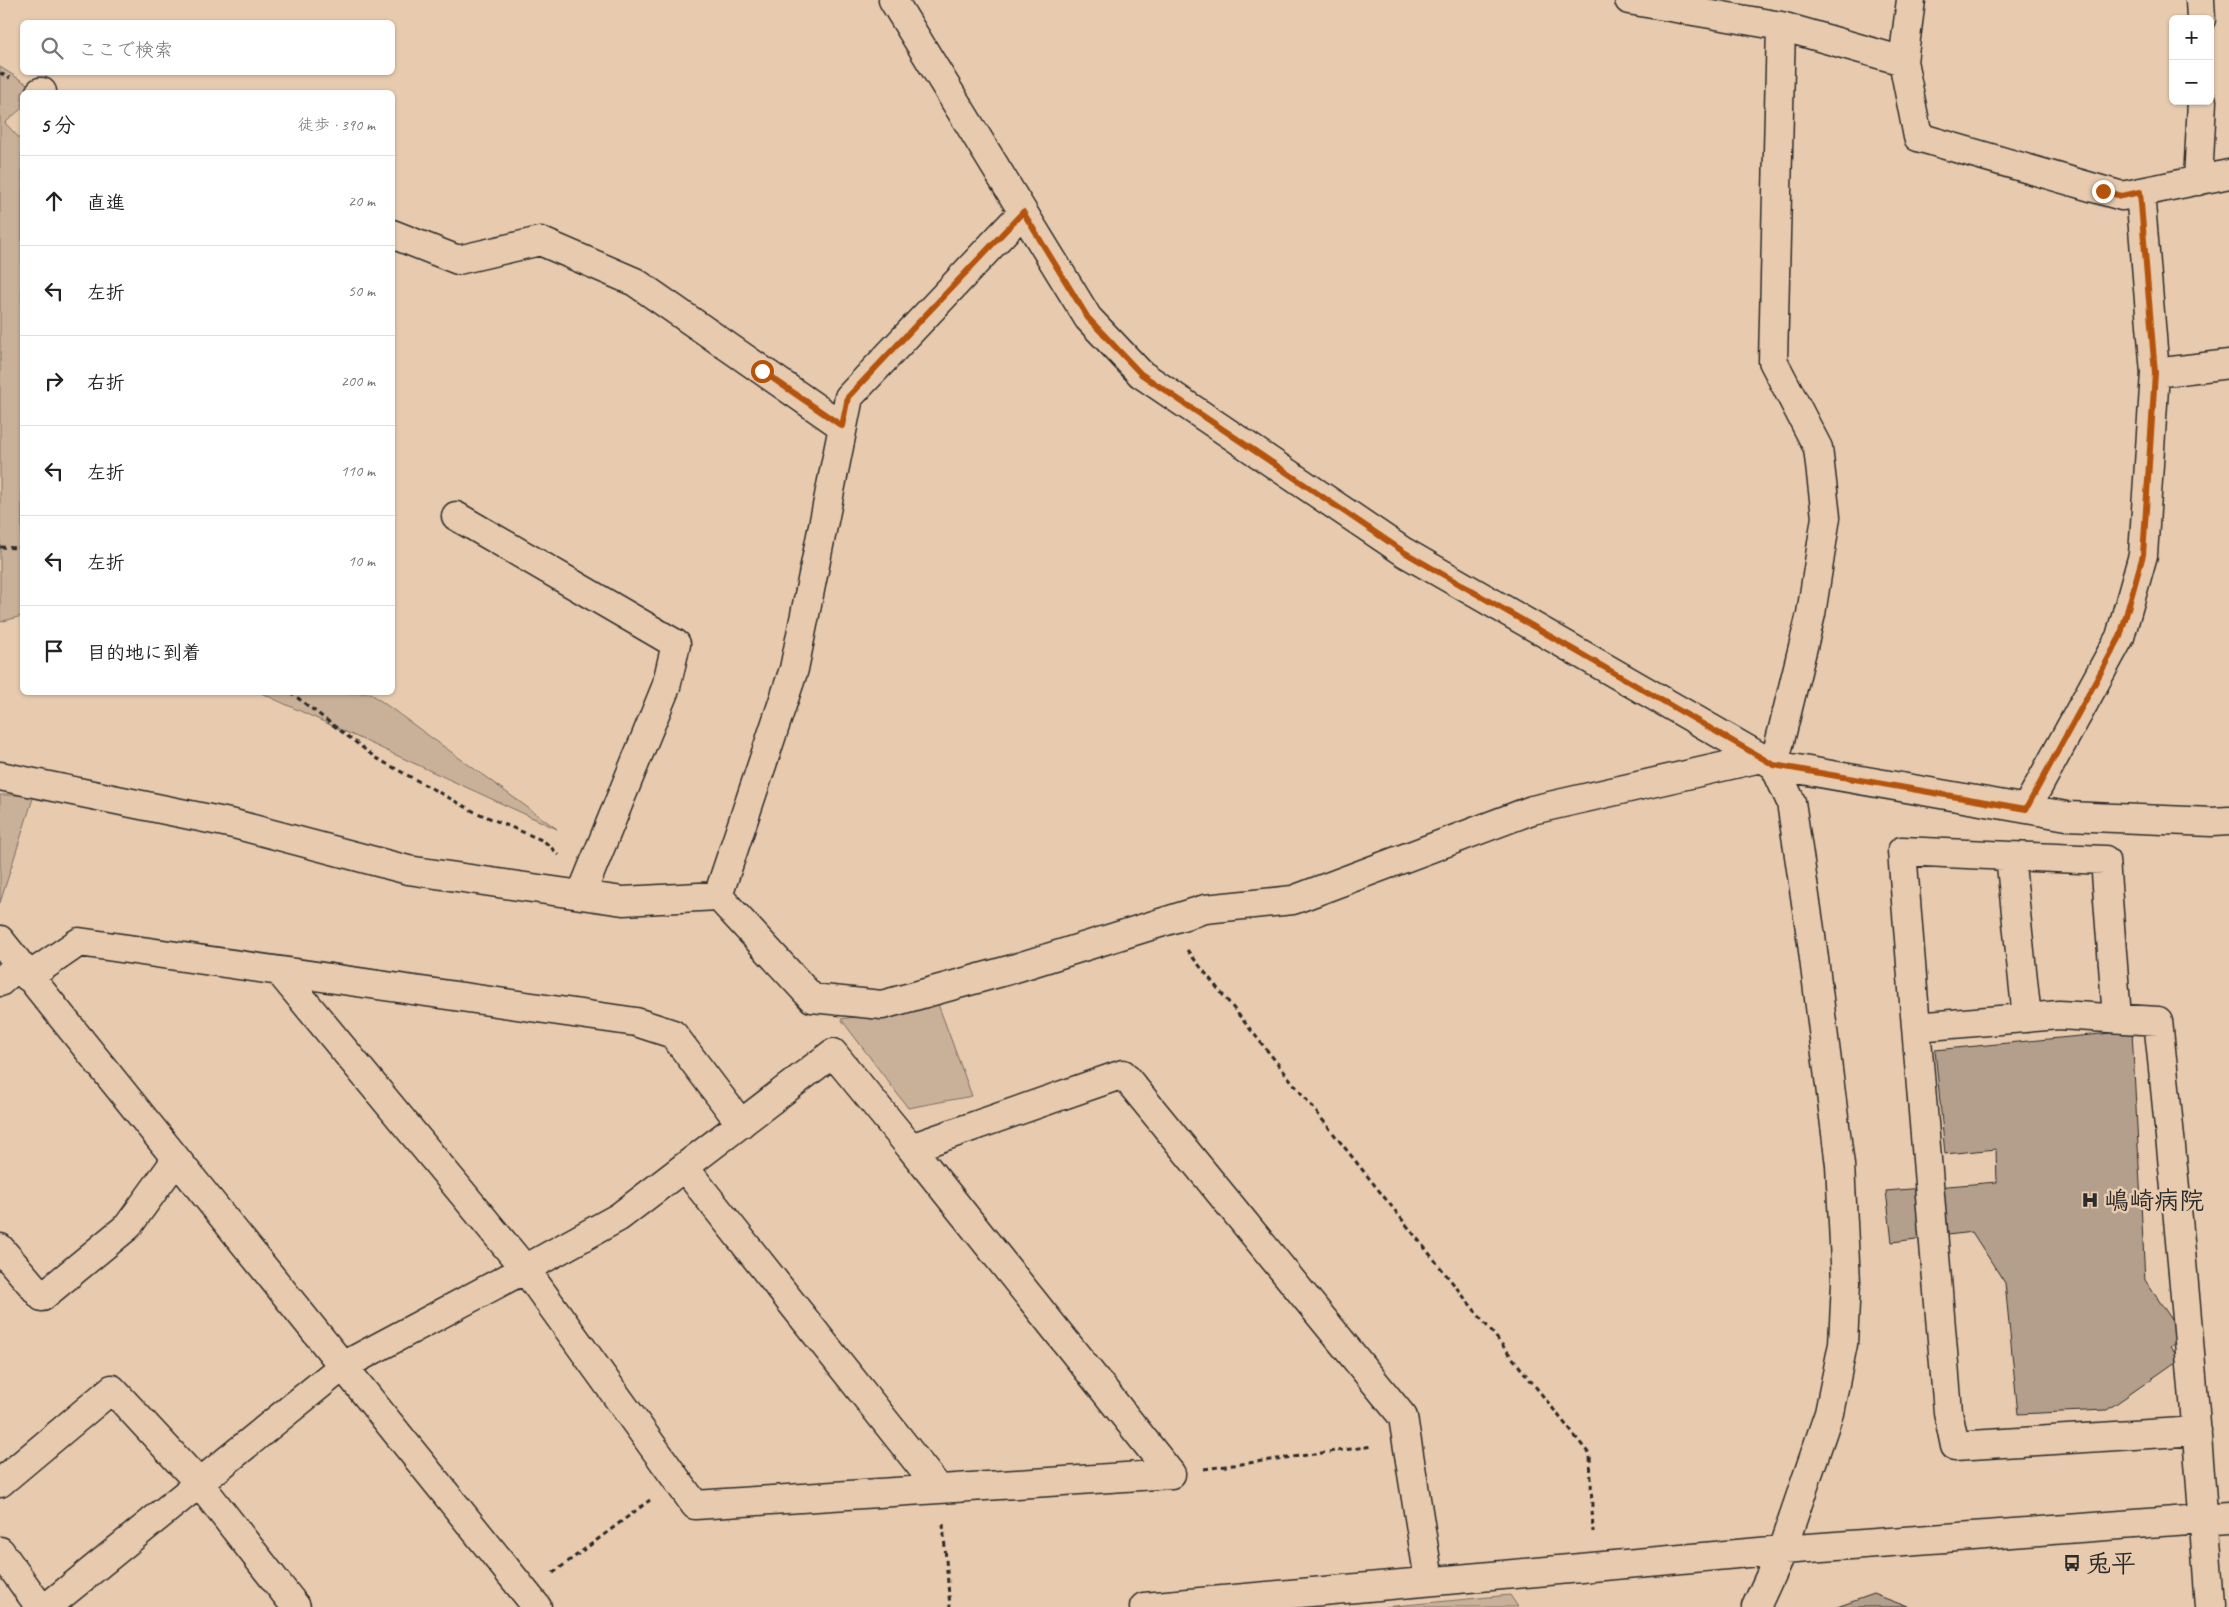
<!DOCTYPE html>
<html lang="ja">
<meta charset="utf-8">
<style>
body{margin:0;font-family:Caveat,"Klee One",sans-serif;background:#f2f2f2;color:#222}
.controls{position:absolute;right:15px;top:15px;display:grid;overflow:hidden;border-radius:8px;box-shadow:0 1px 4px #0004}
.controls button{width:45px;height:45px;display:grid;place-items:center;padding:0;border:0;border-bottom:1px solid #e0e0e0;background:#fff;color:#222;font:25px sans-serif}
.stop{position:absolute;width:15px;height:15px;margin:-11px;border:4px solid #b45309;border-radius:50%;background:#fff}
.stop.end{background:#b45309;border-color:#fff;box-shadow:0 1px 5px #0008}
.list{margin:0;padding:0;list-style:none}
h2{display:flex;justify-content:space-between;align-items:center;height:65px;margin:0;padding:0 20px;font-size:21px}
h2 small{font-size:16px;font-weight:400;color:#767676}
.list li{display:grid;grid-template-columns:32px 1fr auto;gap:15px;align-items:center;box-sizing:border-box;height:90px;padding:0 20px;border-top:1px solid #e0e0e0}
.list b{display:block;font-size:19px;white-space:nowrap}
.list em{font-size:16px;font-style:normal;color:#767676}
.icon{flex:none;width:28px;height:28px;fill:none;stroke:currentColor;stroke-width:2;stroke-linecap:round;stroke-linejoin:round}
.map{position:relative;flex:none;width:2229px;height:1607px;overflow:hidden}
.search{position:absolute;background:#fff;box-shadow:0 1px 4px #0004;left:20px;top:20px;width:375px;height:55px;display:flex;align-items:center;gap:12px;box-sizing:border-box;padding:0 18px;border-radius:8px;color:#767676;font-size:19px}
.panel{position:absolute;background:#fff;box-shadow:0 1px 4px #0004;left:20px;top:90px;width:375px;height:605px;border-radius:8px}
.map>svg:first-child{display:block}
</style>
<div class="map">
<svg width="2229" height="1607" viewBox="0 0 2229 1607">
<rect width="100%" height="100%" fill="#e8cbaf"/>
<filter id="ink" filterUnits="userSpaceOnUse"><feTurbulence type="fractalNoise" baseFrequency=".02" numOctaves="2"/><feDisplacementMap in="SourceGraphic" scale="10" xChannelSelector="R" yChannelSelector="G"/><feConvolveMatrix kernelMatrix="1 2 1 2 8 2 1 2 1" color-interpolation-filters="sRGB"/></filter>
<g filter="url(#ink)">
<path fill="#c9b099" stroke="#7a6e62" d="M0,67L40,92H22V108L5,123L22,141V616L0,622Z
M261,693H370L557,829Z
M0,795H34L0,903Z
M938,1004L972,1096L908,1108L841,1019Z
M1510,1595L1518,1607H1384Z"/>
<path fill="#b39f8b" stroke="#2b2b2b" d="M2132,1031L2145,1280L2183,1336L2170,1347L2180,1359L2107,1410L2018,1414L2005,1283L1972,1232L1892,1242L1886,1191L1997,1182L1996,1149L1945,1154L1935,1050Z
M1874,1594L1908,1607H1837Z"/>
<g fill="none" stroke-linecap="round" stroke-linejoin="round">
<g stroke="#2b2b2b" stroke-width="31">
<path id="minor" d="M893,0L1088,318L1141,374L1404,552L1774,765L2067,816L2212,822L2229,821
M1629,0L1781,26
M2200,0L2201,19
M1903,61L1911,0
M40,92H42
M2198,181L2202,101
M392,234L458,260L540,241L635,282L842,426
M2155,373L2229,364
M456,516L676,644L666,687L581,895
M0,776L234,824L408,870L623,901L718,896L812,998L882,1005L1009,970L1205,909L1293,900L1532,810L1761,758
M2026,809L2120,637L2143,555L2155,373L2140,192
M2010,856L2105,860L2117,1018
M718,896L794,669L849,397L1023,212
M0,940L537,1607
M28,977L79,942L636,1022L673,1034L741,1124
M0,982L19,965
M1916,1027L1902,851L2010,856L2027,1018
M911,1148L833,1053L619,1217L525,1269L695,1505L1171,1474L911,1148L1123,1074L1403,1417L1429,1580
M684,1167L939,1489
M0,1248L42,1297L128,1226L176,1160
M2197,1431L1955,1446L1948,1412L1916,1027L2059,1015L2158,1021C2179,1216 2196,1411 2210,1607
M0,1483L112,1389L199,1483L296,1607
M0,1551L40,1607
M47,1607L343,1366L525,1269L279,971
M1144,1607L1782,1550L2229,1517
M1756,1607L1782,1550L1829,1413L1843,1344L1846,1282L1840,1165L1812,943L1791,802L1774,765L1811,614L1826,517L1818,448L1773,361L1781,26L1903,61L1918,137L2122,196L2229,174"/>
</g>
<path stroke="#2b2b2b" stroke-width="3" stroke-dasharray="5 4" stroke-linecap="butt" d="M0,73L10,78
M0,547L22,548
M290,692L376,758L473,811L544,841L559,855
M1187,950L1590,1455L1593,1532
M1204,1469L1373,1446
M943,1524L950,1607
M553,1573L650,1500"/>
<use href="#minor" stroke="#e8cbaf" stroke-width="28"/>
</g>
</g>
<g fill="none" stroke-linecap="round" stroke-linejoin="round" filter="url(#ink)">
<path stroke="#b45309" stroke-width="6" d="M762,371L842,426L848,397L1023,212L1088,318L1141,374L1404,552L1774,765L2026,809L2120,637L2143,555L2155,373L2140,192L2122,196L2103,191"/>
</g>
<defs>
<g id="hospital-bare" transform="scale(1.35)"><path d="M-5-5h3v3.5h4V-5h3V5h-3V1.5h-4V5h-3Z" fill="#2b2b2b" stroke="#e8cbaf" stroke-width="2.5" paint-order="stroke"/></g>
<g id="bus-bare" transform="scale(1.35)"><path d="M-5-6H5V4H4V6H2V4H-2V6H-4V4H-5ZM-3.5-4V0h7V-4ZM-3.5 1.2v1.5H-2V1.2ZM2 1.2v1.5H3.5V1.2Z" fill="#2b2b2b" stroke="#e8cbaf" stroke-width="2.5" paint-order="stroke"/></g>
</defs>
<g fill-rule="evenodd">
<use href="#hospital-bare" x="2090" y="1200"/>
<use href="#bus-bare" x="2072" y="1563"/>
</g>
<g text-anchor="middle" stroke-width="5" stroke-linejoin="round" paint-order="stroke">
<g font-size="25" font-weight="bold" fill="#2b2b2b" stroke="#e8cbaf" text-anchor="start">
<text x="2104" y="1209">嶋崎病院</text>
<text x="2086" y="1572">兎平</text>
</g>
</g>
</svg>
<div class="controls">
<button>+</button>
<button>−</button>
</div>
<div class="stop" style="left:762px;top:371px"></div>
<div class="stop end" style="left:2103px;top:191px"></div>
<div class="search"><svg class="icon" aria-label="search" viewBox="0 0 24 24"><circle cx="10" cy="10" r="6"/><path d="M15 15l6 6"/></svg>ここで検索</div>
<section class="panel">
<h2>5 分<small>徒歩 · 390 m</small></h2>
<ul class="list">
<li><svg class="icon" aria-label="ahead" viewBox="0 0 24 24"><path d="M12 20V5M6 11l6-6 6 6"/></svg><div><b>直進</b></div><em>20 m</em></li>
<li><svg class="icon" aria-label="left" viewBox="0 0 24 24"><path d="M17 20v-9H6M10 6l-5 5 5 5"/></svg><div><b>左折</b></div><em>50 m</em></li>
<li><svg class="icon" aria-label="right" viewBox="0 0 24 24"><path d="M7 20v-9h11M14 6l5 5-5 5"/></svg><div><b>右折</b></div><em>200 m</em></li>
<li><svg class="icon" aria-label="left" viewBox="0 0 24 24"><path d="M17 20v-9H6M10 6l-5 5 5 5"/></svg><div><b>左折</b></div><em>110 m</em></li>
<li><svg class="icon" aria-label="left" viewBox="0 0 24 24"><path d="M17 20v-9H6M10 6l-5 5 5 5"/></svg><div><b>左折</b></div><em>10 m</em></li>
<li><svg class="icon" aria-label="arrive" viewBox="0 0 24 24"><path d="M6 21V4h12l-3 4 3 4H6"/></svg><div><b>目的地に到着</b></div></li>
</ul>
</section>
</div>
